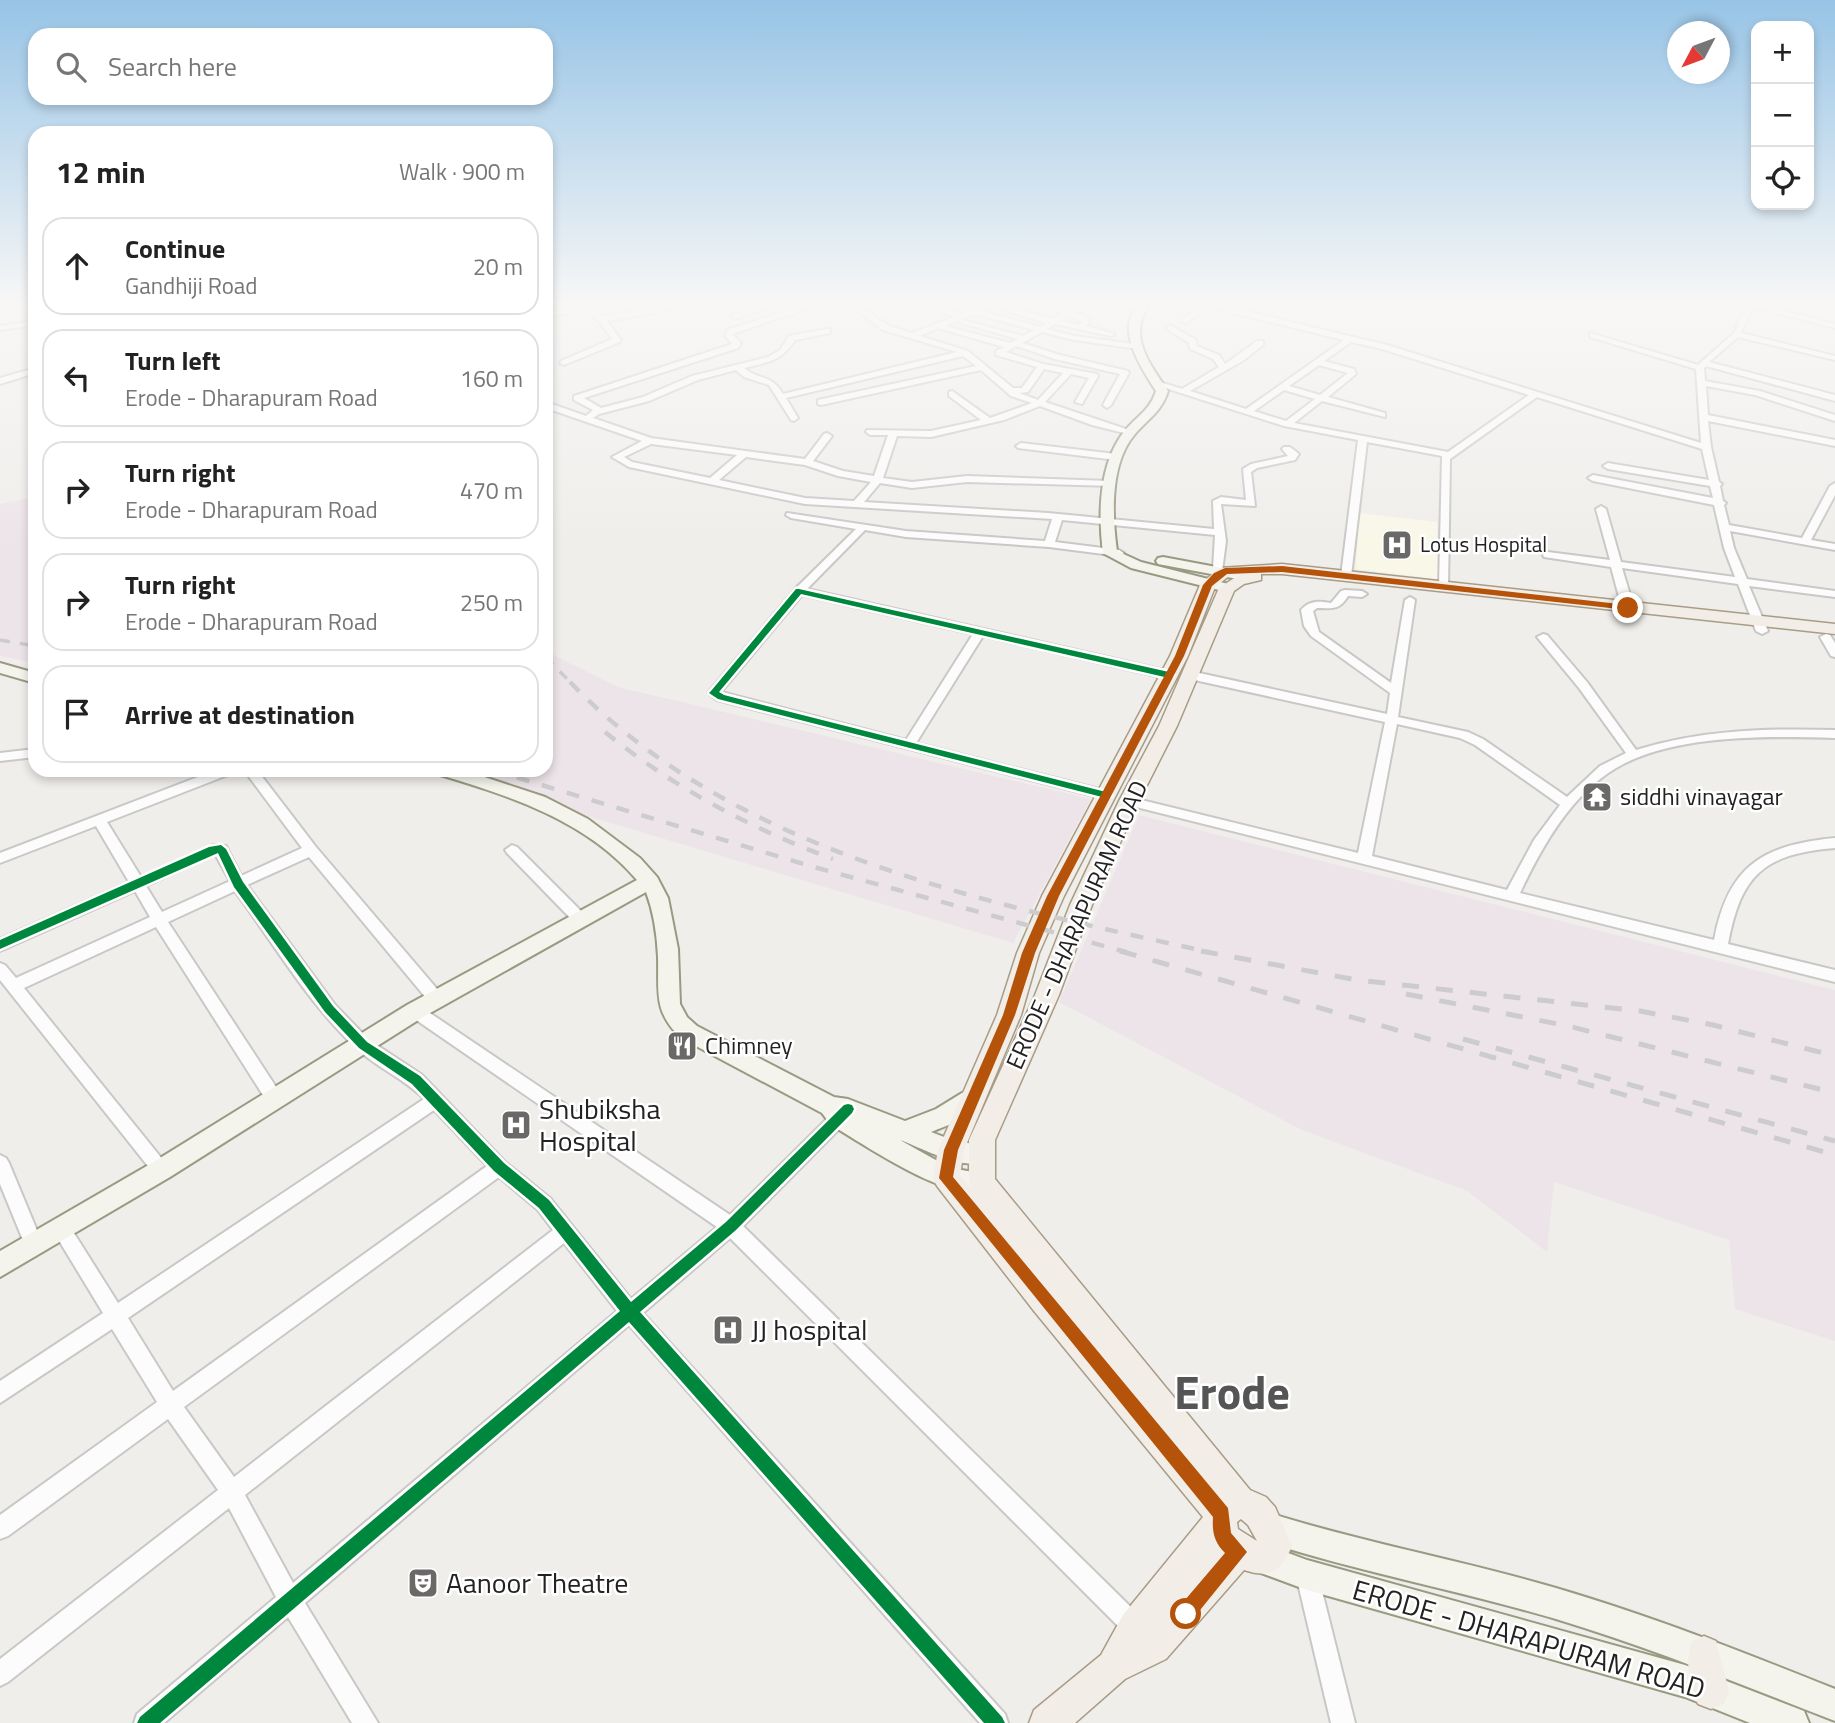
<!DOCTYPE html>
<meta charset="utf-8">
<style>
body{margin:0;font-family:"Titillium Web",sans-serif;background:#f6f6f6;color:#222}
.controls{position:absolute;right:21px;top:21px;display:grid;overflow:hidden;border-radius:14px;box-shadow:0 4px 10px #0003}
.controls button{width:63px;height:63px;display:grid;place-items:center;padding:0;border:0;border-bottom:2px solid #e0e0e0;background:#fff;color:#222;font:35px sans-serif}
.compass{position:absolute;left:1667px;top:21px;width:63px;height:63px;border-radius:50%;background:#fff;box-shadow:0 4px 10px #0003;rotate:229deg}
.stop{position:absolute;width:21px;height:21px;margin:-16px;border:5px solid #b45309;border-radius:50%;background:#fff}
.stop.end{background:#b45309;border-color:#fff;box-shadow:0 2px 7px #0008}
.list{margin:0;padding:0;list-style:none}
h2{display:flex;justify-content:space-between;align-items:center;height:91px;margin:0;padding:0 28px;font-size:30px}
h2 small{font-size:23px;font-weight:400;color:#767676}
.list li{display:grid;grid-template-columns:46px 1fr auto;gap:21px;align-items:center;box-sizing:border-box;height:98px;margin:0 14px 14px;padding:0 14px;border:2px solid #e0e0e0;border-radius:21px}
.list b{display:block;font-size:26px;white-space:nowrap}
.list p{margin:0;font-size:23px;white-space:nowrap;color:#767676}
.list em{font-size:23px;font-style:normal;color:#767676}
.icon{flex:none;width:38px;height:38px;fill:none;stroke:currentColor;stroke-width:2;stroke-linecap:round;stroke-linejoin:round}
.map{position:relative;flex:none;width:1835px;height:1723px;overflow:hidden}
.search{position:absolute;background:#fff;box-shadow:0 4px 10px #0003;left:28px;top:28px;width:525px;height:77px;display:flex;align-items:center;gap:18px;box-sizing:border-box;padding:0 24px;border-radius:21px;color:#767676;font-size:26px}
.panel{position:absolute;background:#fff;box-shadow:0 4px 10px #0003;left:28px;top:126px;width:525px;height:651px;border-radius:21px}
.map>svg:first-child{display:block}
</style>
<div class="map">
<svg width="1835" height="1723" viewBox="0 0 1835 1723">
<rect width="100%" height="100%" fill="#f0eeeb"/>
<path fill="#ede4e9" d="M35,497V663L0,656V504Z
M546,644L555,656L618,687L1091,799L1013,943L433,770H546Z
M1139,815L1835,990V1341L1735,1309L1729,1240L1554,1182L1547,1252L1467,1191L1302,1130L1059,1002Z"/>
<path fill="#f8f7e8" d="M1359,513L1437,522L1438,579L1356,569Z"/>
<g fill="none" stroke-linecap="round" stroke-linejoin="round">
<g stroke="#c9c8c7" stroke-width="4">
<path id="street" d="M683,302H694L653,313L607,321L621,340L620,342L564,365L560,363L561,361L612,339L599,321L586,310L546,317V313L587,306L603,316Z
M775,302H785L738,318L731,316Z
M818,302H828L735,333L733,335L741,343L738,348L584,398L601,408L643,397L692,376L768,357L780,350L789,336L827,329H830V333L795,340C781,362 768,362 744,368C760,381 770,373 783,394L957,352L883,330L846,302H853L860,306L876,302H885L865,310L889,326L912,333L953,317L922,302H930L960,314L986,302H1001L998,304L1053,319L1062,314L1030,302H1040L1085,316L1090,322L1086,326L1115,334L1111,336L1055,324L1047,329L1074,336L1142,345L1143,347L1139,349L1074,340L1042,332L1022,343L1060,355L1128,371L1129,373L1111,405L1107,408L1103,405L1120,374L1055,359L1016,346L1006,352L1043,364L1097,374L1098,376L1082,404L1075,402L1089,378L1071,374L1045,402L1132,431V435L1092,425L1040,406L1004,420L931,437L897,436L883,478L912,482L967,476L1110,481L1113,482V486L967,482L912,488L880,483L864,502L1048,513L1214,529L1213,501L1221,497L1246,500L1243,469L1251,464L1288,456L1282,449L1284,447H1290L1299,454L1295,460L1257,468L1251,472L1255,506L1221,504L1226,541L1222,571L1218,572L1213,569L1215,535L1062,520L1055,542L1119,550L1124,553L1119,556L1049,547L906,537L865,530L807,589L1173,672L1175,675L1169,679L983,636L916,743L1111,792L1113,795L1111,798L1106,799L717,700L708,693L795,589L856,529L791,518L786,515L787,513L906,531L1045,541L1052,519L805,504L629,467L612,457L642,441L546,408V402L586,416L593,410L574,400V396L732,344L725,335L729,329ZM992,307L1047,323L1040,327L981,311ZM974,314L1034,330L1023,336L962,320L958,322L1017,339L1010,343L945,326ZM1069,316L1082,322L1079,325L1061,321ZM938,328L1004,347L996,351V355L1037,367L1022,388H1013L968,351L920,336ZM963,356L976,366L818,400V404L821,405L981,370L1011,396L1032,403L990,418L952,391L949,392V396L981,420L931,431L867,430L866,432L870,435H888L874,476L843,471L813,461L832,436L827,433L824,434L805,459L651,438L593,418L599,414L649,401L698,380L736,370L744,377L769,385L791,420L794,421L798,418L786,398ZM1044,369L1063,373L1038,400L1019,393L1028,392ZM651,444L737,455L710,478L632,462L624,457ZM746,457L805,465L838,476L871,482L854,501L805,498L719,480ZM802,595L973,634L906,740L721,692Z
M1185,302H1207L1387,345L1701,443L1696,369L1590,337V333L1698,365L1734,333L1748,302L1835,324V328L1753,307L1741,333L1835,356V360L1738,337L1709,362L1835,395V401L1706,366L1704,368L1705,381L1760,391L1835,415V421L1755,395L1706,386L1708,415L1835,440V446L1708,421L1711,447L1719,482L1722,484L1720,486L1723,501L1726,503L1724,505L1729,525L1802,538L1830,486L1835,483V495L1811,540L1835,544V550L1730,531L1734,548L1747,579L1835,591V597L1749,586L1768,631L1762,634L1756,631L1738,584L1622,568L1634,608L1628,611L1622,608L1611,567L1544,557L1543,555L1548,552L1610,560L1596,509L1601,506L1606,509L1621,562L1735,577L1724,548L1714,505L1593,481L1588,478L1593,475L1713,498L1710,486L1608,469L1603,466L1608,463L1709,480L1702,449L1537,397L1450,459L1448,589H1440L1439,587L1442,456L1367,442L1351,576L1350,578H1342L1341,576L1358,440L1284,426L1156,385L1160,382L1182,389L1219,367L1213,359L1190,349L1189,343L1167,329L1166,327L1170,325L1196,340L1197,346L1219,355L1225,364L1257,341H1263V345L1244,360L1190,391L1246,409L1344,340L1208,307L1186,323L1182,321L1183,319L1200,306L1192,303L1181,313H1175V309ZM1351,342L1382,349L1529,395L1448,452L1294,423L1322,401L1385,417V413L1328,397L1356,374L1354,369L1324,361ZM1319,365L1348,373L1320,395L1289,386ZM1284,390L1315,399L1286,421L1254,411Z
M35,321V325L0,330V326Z
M35,368V373L0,384V378Z
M1021,443L1116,454L1121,457L1116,460L1018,448L1016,446Z
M1345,590L1362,591L1367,594L1362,597L1348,596C1339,611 1332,608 1317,608L1313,611L1319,632L1391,683L1405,600L1410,597L1415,600L1398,717L1468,732L1483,739L1567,797L1600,766L1626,753L1579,688L1537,637L1543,634L1547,635L1587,682L1636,750C1701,730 1767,728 1835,730V738C1769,736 1674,734 1616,768C1571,795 1542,846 1520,893L1714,940C1728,866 1762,845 1835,838V848C1764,854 1741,874 1728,944L1835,970V982L1124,804L1122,801L1124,798L1129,797L1358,853L1385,722L1190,679L1184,675L1190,671L1387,714L1390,693L1311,636L1304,626L1301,610C1310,600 1319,601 1331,603L1341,591ZM1397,724L1460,738L1475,745L1560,805L1534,840L1507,890L1372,856Z
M1826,634L1830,635L1835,643V657L1831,656L1820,637Z
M35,749V757L0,761V753Z
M216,770H234L233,773L107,822L141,877L213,845L226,846L241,876L302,848L244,770H257L316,847L443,996L445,1000L443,1004L437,1006L431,1004L309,857L247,885L335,1005L369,1040L422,1075L505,1162L550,1198L631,1299L717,1227L409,1015L407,1011L409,1007L415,1005L421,1007L730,1215L837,1109L843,1107L849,1109L851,1114L849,1119L743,1226L1143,1619L1146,1627L1143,1635L1135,1638L1127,1635L730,1238L643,1313L1005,1714L1008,1723H980L629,1325L305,1603L378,1723H352L288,1617L164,1723H134L137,1714L276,1597L229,1508L8,1682L0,1686V1659L218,1490L168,1419L8,1536L0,1539V1515L157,1402L112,1329L0,1403V1381L103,1313L55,1234L52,1228L55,1222L61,1220L67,1222L118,1303L424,1099C404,1078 377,1068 356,1048C309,1004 273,943 235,891L168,922L280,1093L282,1098L280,1103L274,1105L268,1103L156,927L24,988L167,1165L170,1170L167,1175L161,1178L155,1175L0,980V963L5,965L16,978L150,917L135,891L0,951V939L129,882L96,826L0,863V853ZM215,854L230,881L162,912L146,886ZM434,1110L487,1166L173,1391L128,1318ZM499,1177L538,1210L553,1230L234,1477L184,1407ZM564,1243L617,1311L293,1583L245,1495Z
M512,845L517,847L586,916L588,920L586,924H576L507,853L505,850Z
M0,1155L6,1158L9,1163L43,1245L41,1251L34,1253L27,1251L25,1245L0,1184Z
M1307,1564L1315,1567L1318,1575L1355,1723H1331L1296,1575L1299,1567Z"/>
</g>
<g stroke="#999a82" stroke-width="4">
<path id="secondary" d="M1141,302H1152C1125,333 1149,363 1168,391C1162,411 1148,419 1135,434C1110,463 1112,515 1117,551L1141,562L1232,585L1234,588L1232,591L1227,592L1131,568L1103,553C1098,514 1099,465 1123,433C1135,417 1150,411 1156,391C1140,366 1113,327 1141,302Z
M1163,557L1243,572L1250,576L1243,580L1158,564L1156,561L1158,558Z
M0,663L35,673V683L0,673Z
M434,770H463L545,797L588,819L640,858L657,877L668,898L678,949L680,1004L687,1017L697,1026L834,1097L848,1099L905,1121L936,1109L962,1093L970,1090L978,1093L982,1100C973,1117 948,1125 931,1132L952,1140L989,1147L993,1154L989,1161C961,1171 927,1150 900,1140L950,1168L991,1175L994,1183L991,1191C951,1205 867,1146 831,1125L822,1113L681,1038C653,1011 659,993 658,957C657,936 654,913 646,892L423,1017L170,1177L0,1277V1251L152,1163L407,1005L637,880C586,820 510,796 437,774Z
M1269,1513C1364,1543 1461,1560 1556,1588C1651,1616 1743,1652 1835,1689V1721C1743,1685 1651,1648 1556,1619C1461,1591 1364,1573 1269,1543L1258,1539L1254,1528L1258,1517Z
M1264,1544L1307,1560L1685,1665L1804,1711L1809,1723H1750L1685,1697L1307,1590L1253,1570L1249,1559L1253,1548Z"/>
</g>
<g stroke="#a79c86" stroke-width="3">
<path id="primary" d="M1282,564L1835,624V634L1282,574H1261V580L1244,584L1234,591L1177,726L1139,801L1092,905L1059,995L995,1140V1179L1250,1490L1266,1497L1275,1507L1292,1546C1281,1571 1271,1579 1244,1570L1166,1659L1125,1679L1075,1723H1029L1034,1710L1101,1655L1123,1615L1203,1517L1034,1311L937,1186L933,1178L938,1150L997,1015L1017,953L1042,896L1170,656L1200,585L1219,568ZM1239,575L1219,588L1159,726L1119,801L1070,905L1035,995L969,1140V1183L972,1190L960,1175L964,1150L1021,1015L1039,953L1064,896L1188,656L1215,587L1229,576ZM1241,1519L1248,1525L1257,1541L1238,1529L1237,1522Z
M1704,1636L1716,1641L1729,1691L1724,1704L1711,1709L1698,1704C1690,1684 1684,1660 1692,1641Z"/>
</g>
<use href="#street" fill="#fdfcfc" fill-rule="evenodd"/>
<use href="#secondary" fill="#f4f4ed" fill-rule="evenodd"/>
<use href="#primary" fill="#f3ede7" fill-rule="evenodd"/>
<path stroke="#ccc" stroke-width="3.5" stroke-dasharray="10 10" stroke-linecap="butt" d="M0,640L35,646
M546,657L571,683"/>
<path stroke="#ccc" stroke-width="4.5" stroke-dasharray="13 13" stroke-linecap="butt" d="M570,682C734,853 986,903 1209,952
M605,732C674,788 750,828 833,859
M492,770L810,866L1126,952"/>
<path stroke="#ccc" stroke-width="5" stroke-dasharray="17 17" stroke-linecap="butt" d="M1120,951L1835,1155
M1201,951L1357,980L1640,1011L1713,1025L1835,1056
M1406,994L1568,1026L1835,1093
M1463,1039L1835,1141"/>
<g stroke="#fff" stroke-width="5">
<path id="cycleway" d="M796,589H799L1169,672L1173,675L1169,678L801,594L719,692L724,695L1110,793L1111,795L1106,798L718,699L709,693L711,691Z
M221,845L226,849L243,882L333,1006L367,1042L420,1076L504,1163L549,1200L631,1302L726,1222L844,1105L848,1104L852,1105L854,1109L852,1113L736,1230L640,1312L1002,1717L1005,1723H984L629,1322L160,1723H137L140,1717L620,1311L539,1208L494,1171L412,1084L359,1048L325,1012L234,887L218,853L0,949V940L209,847Z"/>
</g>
<use href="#cycleway" fill="#00873e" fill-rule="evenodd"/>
</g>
<linearGradient id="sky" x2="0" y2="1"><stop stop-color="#97c4e6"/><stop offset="0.56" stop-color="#f8f7f6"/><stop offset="1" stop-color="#f8f7f6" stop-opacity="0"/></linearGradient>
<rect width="1835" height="543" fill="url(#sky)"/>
<path fill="#b45309" d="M1282,566L1628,605L1632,608L1628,610L1282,572L1227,574L1212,586L1184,656L1059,896L1035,953L1015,1015L958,1150L953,1177L1228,1508L1231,1533L1247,1552L1192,1620L1186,1623L1179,1620L1177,1614L1179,1607L1225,1553C1214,1542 1212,1532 1213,1517L939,1178L944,1150L1003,1015L1022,953L1047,896L1175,656L1203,585L1214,573L1225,568Z"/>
<defs>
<g id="hospital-square" transform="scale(1.575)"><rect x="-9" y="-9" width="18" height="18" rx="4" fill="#6a6968" stroke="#fff"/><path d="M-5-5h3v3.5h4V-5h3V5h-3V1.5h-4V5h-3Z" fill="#fff"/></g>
<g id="temple-square" transform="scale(1.575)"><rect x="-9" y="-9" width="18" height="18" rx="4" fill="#6a6968" stroke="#fff"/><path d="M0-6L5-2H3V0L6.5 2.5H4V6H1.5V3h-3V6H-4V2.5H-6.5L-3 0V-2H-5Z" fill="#fff"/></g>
<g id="restaurant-square" transform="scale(1.575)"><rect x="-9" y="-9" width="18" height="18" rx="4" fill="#6a6968" stroke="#fff"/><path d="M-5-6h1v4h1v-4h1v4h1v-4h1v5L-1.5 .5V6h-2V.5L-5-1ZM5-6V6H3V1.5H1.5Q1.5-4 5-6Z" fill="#fff"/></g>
<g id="theatre-square" transform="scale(1.575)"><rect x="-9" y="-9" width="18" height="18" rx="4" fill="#6a6968" stroke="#fff"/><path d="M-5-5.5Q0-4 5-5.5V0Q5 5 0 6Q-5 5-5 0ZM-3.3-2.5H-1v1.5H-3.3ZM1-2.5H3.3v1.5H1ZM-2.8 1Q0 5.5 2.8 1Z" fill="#fff"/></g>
</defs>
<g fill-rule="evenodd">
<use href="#hospital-square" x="1397" y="545"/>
<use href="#temple-square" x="1597" y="797"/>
<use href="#restaurant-square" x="682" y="1046"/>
<use href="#hospital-square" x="516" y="1125"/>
<use href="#hospital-square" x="728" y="1330"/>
<use href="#theatre-square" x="423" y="1583"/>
</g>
<g text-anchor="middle" stroke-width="5" stroke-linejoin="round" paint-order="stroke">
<g font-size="21" fill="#222" stroke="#fff" text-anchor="start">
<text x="1420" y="552">Lotus Hospital</text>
</g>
<g font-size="24" fill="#222" stroke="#fff" text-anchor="start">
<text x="1620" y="805">siddhi vinayagar</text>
<text x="705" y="1054">Chimney</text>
</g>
<g font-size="24" fill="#222" stroke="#fff">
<text transform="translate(1077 925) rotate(-66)" y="8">ERODE - DHARAPURAM ROAD</text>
</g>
<g font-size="28" fill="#222" stroke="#fff" text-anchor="start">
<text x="539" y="1119">Shubiksha<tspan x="539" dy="32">Hospital</tspan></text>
<text x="751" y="1340">JJ hospital</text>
<text x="446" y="1593">Aanoor Theatre</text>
</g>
<g font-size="28" fill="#222" stroke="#fff">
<text transform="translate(1529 1639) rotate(16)" y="10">ERODE - DHARAPURAM ROAD</text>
</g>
<g font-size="46" font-weight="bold" fill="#555" stroke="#fff">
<text x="1232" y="1409">Erode</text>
</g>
</g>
</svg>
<div class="controls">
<button>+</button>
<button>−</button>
<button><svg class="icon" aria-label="locate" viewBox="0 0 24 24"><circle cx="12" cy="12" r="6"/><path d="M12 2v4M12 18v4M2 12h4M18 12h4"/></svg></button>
</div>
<svg class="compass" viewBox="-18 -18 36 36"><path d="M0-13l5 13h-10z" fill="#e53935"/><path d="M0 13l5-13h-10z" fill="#767676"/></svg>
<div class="stop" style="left:1186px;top:1614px"></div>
<div class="stop end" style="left:1628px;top:608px"></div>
<div class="search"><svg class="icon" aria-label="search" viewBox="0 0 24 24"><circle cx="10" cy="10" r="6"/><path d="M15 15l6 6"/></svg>Search here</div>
<section class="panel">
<h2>12 min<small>Walk · 900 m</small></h2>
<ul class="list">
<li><svg class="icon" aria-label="ahead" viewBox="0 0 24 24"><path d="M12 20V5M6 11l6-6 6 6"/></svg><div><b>Continue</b><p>Gandhiji Road</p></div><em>20 m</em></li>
<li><svg class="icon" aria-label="left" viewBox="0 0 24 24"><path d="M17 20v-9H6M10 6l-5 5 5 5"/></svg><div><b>Turn left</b><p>Erode - Dharapuram Road</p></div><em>160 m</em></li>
<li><svg class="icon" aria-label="right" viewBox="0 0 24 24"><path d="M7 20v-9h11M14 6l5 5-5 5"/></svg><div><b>Turn right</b><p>Erode - Dharapuram Road</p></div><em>470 m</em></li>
<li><svg class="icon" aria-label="right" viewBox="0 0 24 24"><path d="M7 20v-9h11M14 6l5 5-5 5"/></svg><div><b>Turn right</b><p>Erode - Dharapuram Road</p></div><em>250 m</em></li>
<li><svg class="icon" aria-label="arrive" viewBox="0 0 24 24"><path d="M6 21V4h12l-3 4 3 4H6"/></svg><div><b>Arrive at destination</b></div></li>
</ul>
</section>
</div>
